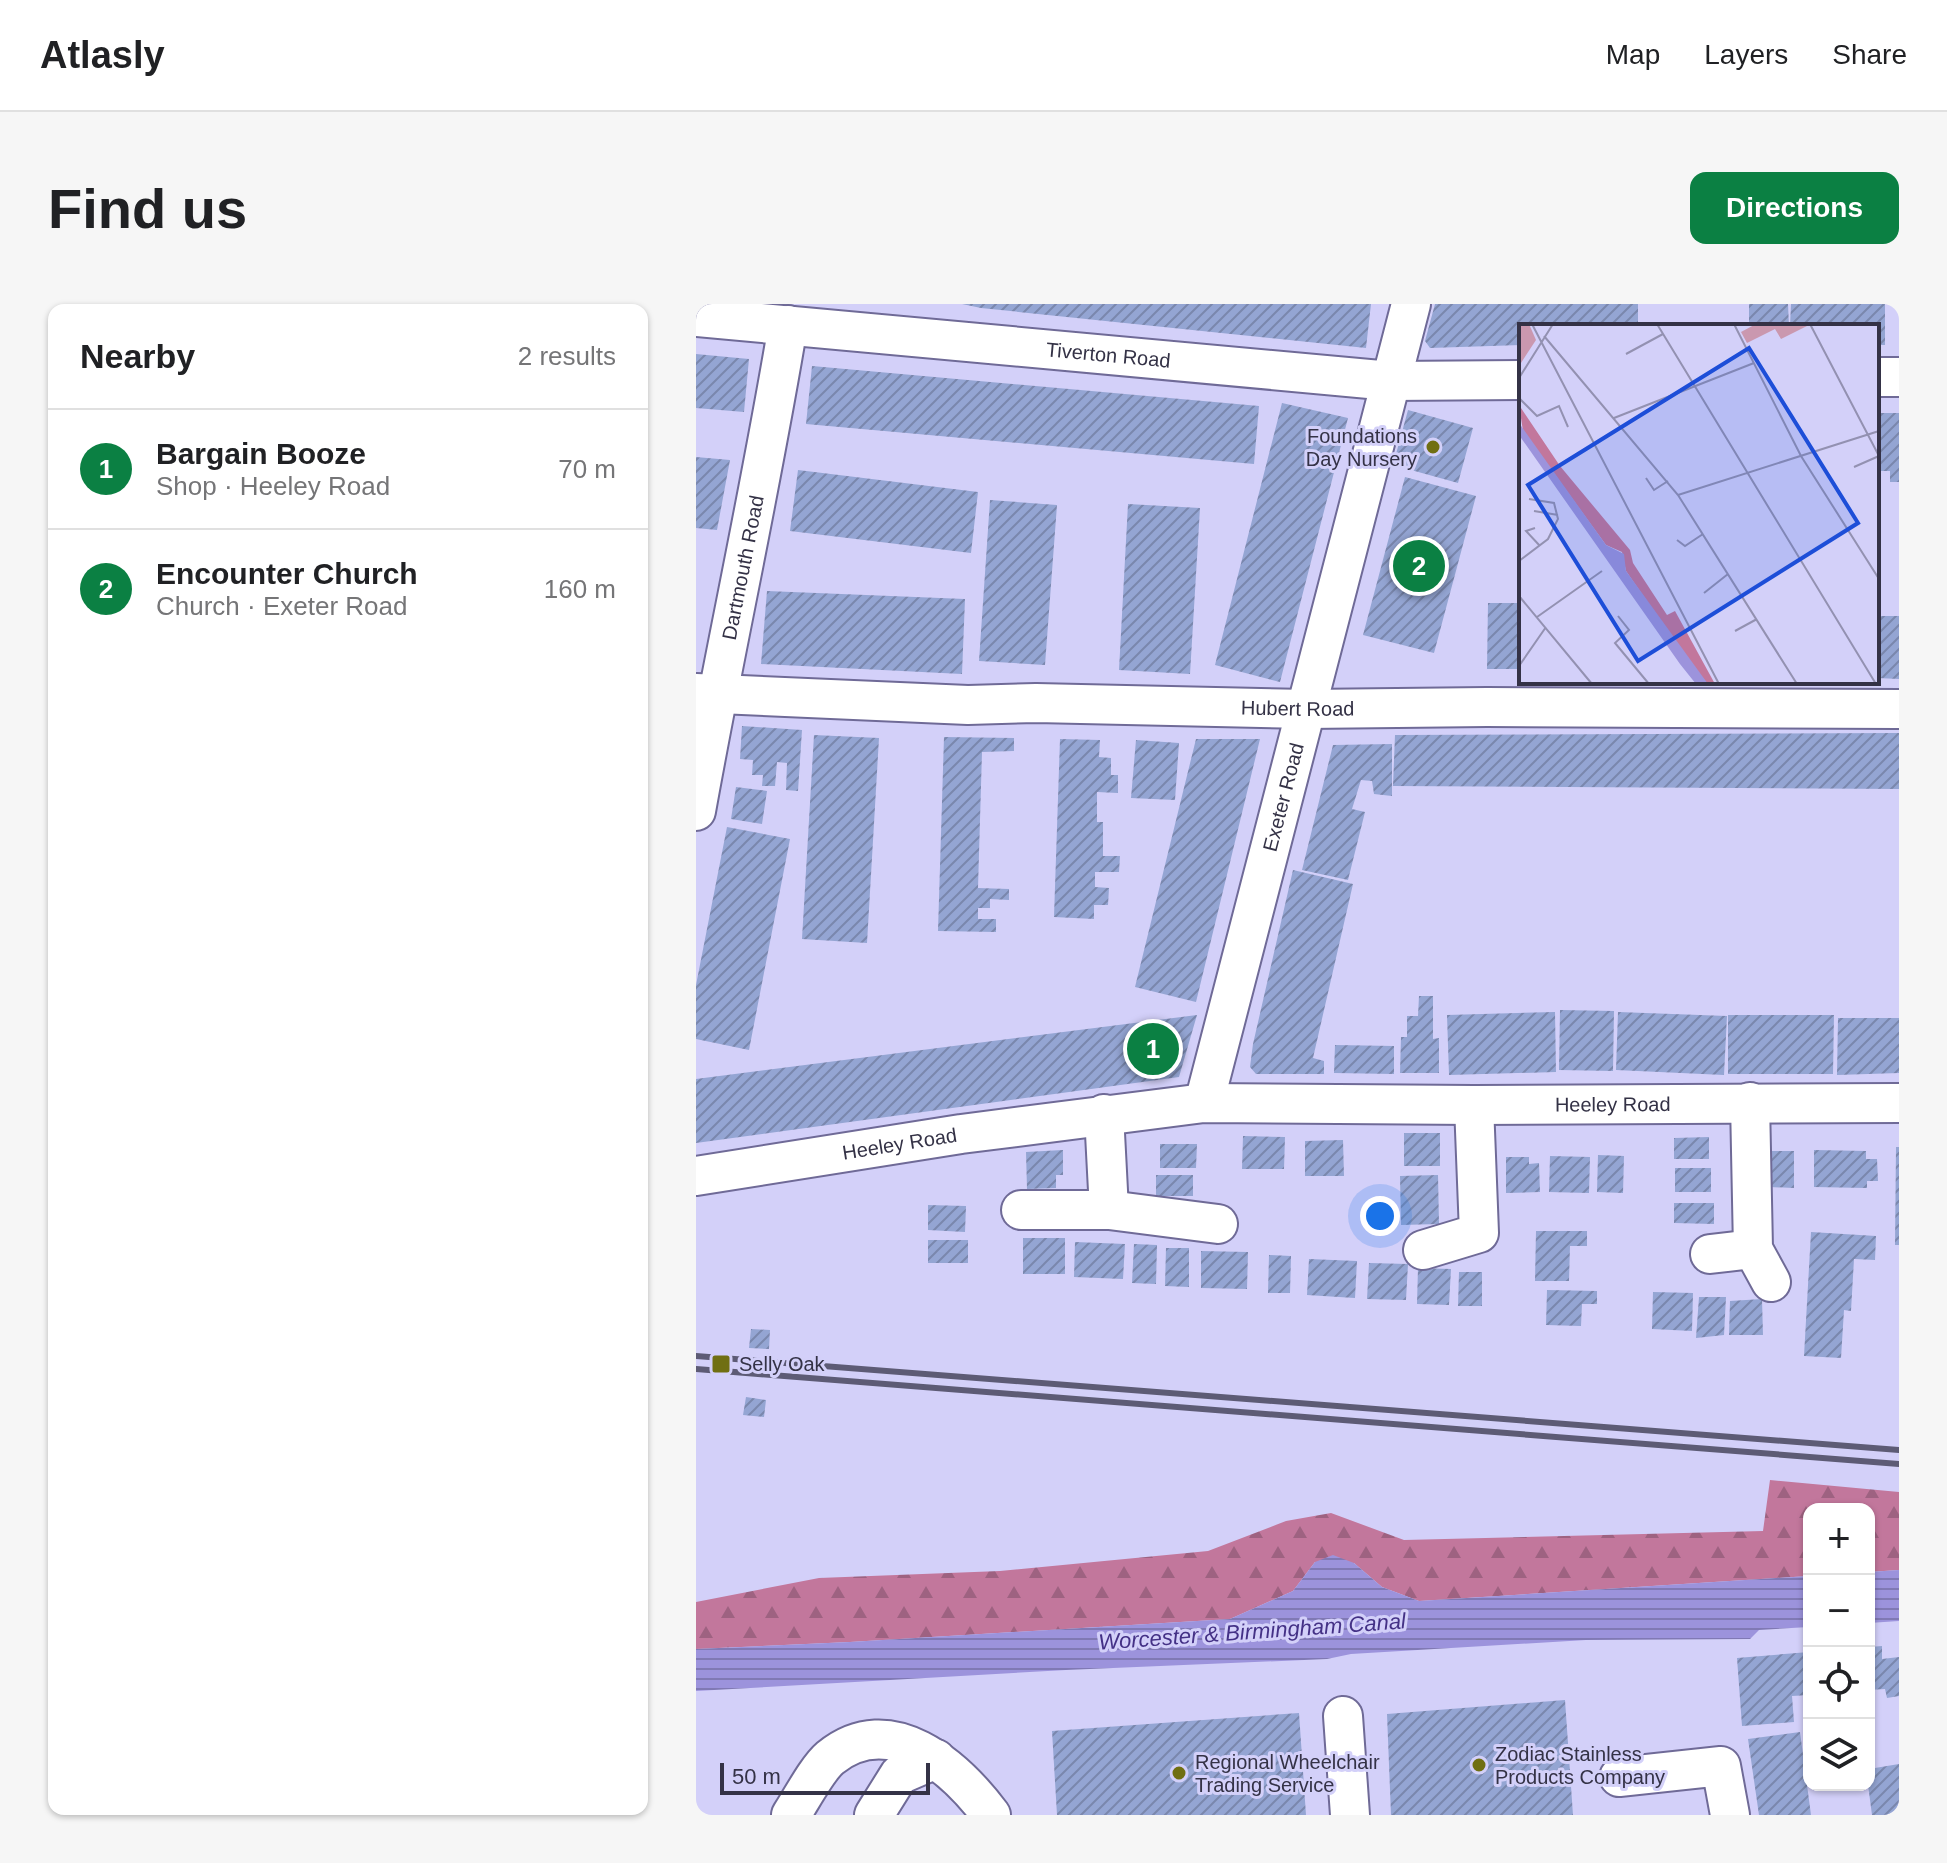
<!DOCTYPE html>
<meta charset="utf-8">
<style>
body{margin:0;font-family:Arial,sans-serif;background:#f6f6f6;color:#202124}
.controls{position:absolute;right:24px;bottom:24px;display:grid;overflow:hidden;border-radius:16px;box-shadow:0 2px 6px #0004}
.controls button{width:72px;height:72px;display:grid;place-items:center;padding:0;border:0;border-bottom:2px solid #e0e0e0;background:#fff;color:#202124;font:40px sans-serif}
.scale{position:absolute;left:24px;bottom:20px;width:210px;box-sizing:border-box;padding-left:8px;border:4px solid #343246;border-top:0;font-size:22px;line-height:28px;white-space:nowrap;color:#343246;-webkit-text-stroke:6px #d3d0f9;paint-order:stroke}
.you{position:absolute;left:684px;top:912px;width:28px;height:28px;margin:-20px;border:6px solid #fff;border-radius:50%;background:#1a73e8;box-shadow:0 0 0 12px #1a73e833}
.badge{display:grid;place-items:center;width:52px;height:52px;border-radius:50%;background:#0b8043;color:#fff;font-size:26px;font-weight:700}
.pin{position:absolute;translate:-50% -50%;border:4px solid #fff;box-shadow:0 2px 8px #0006}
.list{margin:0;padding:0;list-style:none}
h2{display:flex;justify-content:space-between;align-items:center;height:104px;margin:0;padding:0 32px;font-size:34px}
h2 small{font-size:26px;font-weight:400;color:#757577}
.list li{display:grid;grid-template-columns:52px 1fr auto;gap:24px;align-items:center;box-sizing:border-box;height:120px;padding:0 32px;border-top:2px solid #e0e0e0}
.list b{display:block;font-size:30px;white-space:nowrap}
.list p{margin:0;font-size:26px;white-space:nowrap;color:#757577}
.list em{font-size:26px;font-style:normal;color:#757577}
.icon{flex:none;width:44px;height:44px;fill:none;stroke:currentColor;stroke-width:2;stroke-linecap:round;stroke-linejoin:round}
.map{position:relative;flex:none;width:1203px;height:1511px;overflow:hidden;border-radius:16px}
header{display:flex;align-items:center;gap:48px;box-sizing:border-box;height:112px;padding:0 40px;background:#fff;border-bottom:2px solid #e0e0e0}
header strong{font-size:38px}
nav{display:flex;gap:44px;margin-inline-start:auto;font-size:28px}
.intro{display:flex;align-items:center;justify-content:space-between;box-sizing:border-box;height:192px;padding:0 48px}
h1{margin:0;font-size:56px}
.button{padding:20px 36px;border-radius:16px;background:#0b8043;color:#fff;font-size:28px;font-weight:700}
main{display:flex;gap:48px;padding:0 48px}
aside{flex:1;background:#fff;border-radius:16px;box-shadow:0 2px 6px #0004}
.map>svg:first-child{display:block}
</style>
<header>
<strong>Atlasly</strong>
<nav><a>Map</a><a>Layers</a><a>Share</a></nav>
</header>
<div class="intro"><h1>Find us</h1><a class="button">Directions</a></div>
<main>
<aside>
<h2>Nearby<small>2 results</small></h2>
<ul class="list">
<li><span class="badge">1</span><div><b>Bargain Booze</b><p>Shop · Heeley Road</p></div><em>70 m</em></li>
<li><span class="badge">2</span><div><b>Encounter Church</b><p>Church · Exeter Road</p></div><em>160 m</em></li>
</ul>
</aside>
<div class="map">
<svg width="1203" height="1511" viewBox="0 0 1203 1511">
<defs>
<pattern id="forest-firs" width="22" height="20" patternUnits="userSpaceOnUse" patternTransform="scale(2)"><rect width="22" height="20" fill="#c2779c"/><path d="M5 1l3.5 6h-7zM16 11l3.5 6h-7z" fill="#9e6281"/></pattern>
<pattern id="water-rules" width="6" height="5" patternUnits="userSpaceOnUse" patternTransform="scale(2)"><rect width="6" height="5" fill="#9c93dc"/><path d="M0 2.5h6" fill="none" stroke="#8079b4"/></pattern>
<pattern id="building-hatch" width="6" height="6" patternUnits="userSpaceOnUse" patternTransform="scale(2)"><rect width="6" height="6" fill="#94a5d3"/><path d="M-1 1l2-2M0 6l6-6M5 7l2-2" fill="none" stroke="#7a87ad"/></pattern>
</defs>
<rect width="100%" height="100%" fill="#d3d0f9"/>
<path fill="url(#forest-firs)" d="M1074,1176L1203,1188V1266L1173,1268V1205H1113V1272L723,1297L686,1283L658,1259L619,1258L597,1287L534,1315L154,1338L0,1345V1298L123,1274L304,1267L512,1247L590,1217L635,1209L708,1236L1067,1227Z"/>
<path fill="url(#water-rules)" d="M637,1251L658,1259L686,1283L723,1297L1113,1272V1323L1063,1326L1054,1335L890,1336L655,1350L631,1355L370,1366L0,1387V1345L154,1338L534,1315L597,1287L619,1258Z
M1203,1266V1317L1173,1319V1268Z"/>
<path fill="url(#building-hatch)" d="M266,0H675L670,44L285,4Z
M739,0H942V22H825V41L734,44L729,37Z
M1053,0H1092L1093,22H1053Z
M1095,0H1189V41H1181V22H1094Z
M0,50L53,55L48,108L0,104Z
M116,62L563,102L558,160L110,120Z
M586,99L652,114L584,378L519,361Z
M712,106L777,124L762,179L697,161Z
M1181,109H1203V178H1194V167H1181Z
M0,153L34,156L21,226L0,224Z
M102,166L282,188L275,249L94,227Z
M709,173L780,192L738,349L667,331Z
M294,196L361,201L349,361L283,357Z
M432,200L504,204L494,370L423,366Z
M71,287L269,295L266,370L65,360Z
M792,299H825V365H791Z
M1181,312H1203V375L1181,374Z
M46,422L106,426L102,487L90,486L91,459L81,458L79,482H66L67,471H56L57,456L44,455Z
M1203,429V485L697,482L699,431Z
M118,431L183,434L171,639L106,635Z
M248,433L318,434V447L286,448L282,584L313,585V596L294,595V604H282V615H300V628L242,627Z
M364,435L404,436L403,453L415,454V471H422V489L401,488V518H407V552H424L423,568H399V583L413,584L412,601H398V615L358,613Z
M500,435H564L500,698L439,683Z
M440,436L483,439L479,496L435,494Z
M696,440V492L678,490L676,477L665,476L656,505L669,508L652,576L606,566L637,441Z
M40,483L71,487L66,520L35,515Z
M31,523L94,535L53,746L0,735V681Z
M597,566L657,580L617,754L628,757V770H560L554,763L557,740Z
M723,692H737V735L743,734V769H704L705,733H711V712H722Z
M864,706L918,707L917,767L863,766Z
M859,708L860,768L753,771L751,711Z
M922,708L1031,712L1028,771L920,766Z
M501,711L483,773L0,839V775Z
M1032,711H1138L1137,770H1032Z
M1142,714H1203V769L1141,771Z
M639,741L698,742V770L638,769Z
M708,829H744V862H708Z
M547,832L589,833L588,865H546Z
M1013,833V855H978V834Z
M647,836L648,872H609V837Z
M464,840H501L500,864H464Z
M1200,843H1203V941H1199Z
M367,846V871H360V884L331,885L330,848Z
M1118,846L1170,847V855H1181L1182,877H1171V884L1118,883Z
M1074,847H1098V884L1073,883Z
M902,851L928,852L927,889L901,888Z
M854,852L894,853L893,889L853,888Z
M810,853H833V860L843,859L844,888L810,889Z
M979,864H1015V888H979Z
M460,871H497V892H460Z
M742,871L743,920L705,921L704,872Z
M978,899H1018V920L978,919Z
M232,901L270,902L269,928L232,926Z
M840,927H891V942H874L873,977H839Z
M1115,928L1180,932L1179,956L1158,955L1155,1007L1148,1006L1145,1054L1108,1052Z
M327,934H369V970H327Z
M232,936H272V959H232Z
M379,938L429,940L427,975L378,973Z
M438,940L461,941L460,980L436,979Z
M470,944H493V983L469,982Z
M505,947L552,948L551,985L505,984Z
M573,951L595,952L594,989H572Z
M613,955L661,957L659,994L611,991Z
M673,959L712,960L710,996L671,995Z
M722,964L755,965L753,1001L721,1000Z
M763,968H786V1002H762Z
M851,986L901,987V1000H886L885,1022L850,1021Z
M957,988L997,989L996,1027L956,1025Z
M1003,993H1030L1028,1031L1000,1034Z
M1066,995L1067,1031H1033L1034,997Z
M55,1025L74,1026L73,1045L53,1044Z
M50,1093L70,1096L68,1113L47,1111Z
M1186,1342V1355L1203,1353V1392L1191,1394L1189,1385L1173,1386V1343Z
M1113,1348V1391L1096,1392L1098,1418L1046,1422L1041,1354Z
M869,1396L877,1511H695L691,1410Z
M603,1409L610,1511H361L356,1427Z
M1104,1428L1115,1511H1063L1052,1435Z
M1203,1460V1511H1176L1172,1481L1173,1465Z"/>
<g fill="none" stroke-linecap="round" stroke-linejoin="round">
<g stroke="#6f6a97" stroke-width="42">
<g id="minor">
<path id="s1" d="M0,13L695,77L825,76"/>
<path d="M1181,73H1203"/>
<path id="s2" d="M0,389L272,401L340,399L611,405L791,403L1203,405"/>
<path id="s3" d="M0,507C29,345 65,184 92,21"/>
<path d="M1054,798L1057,945L1075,978"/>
<path id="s4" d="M508,799L715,0"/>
<path id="s5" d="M0,872L265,830L508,799L778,801L1203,799"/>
<path d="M325,906H413L408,810"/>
<path d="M413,906L522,920"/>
<path d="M727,946L783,929L778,801"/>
<path d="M1014,950L1057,945"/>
<path d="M647,1412L654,1511"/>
<path d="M923,1473L1025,1462L1034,1511"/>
<path d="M95,1511C105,1496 121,1465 134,1454C194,1405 259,1463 295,1511"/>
<path d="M178,1511L203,1471L240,1455"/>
</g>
</g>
<use href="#minor" stroke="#fff" stroke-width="38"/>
<path stroke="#5d5b75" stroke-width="6" d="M0,1052L1203,1146
M0,1065L1203,1160"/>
</g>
<g fill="#706f12" stroke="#d3d0f9" stroke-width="3">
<circle cx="737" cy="143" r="8"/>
<rect x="15" y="1050" width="20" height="20" rx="4"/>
<circle cx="783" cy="1461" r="8"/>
<circle cx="483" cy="1469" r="8"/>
</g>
<g text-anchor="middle" stroke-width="6" stroke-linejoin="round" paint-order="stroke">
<g font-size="20" fill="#343246" stroke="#d3d0f9">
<text dy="7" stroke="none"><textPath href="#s1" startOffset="414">Tiverton Road</textPath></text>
<text dy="7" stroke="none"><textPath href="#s3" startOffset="248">Dartmouth Road</textPath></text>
<text dy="7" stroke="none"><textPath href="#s2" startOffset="602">Hubert Road</textPath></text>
<text dy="7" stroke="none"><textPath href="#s4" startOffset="316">Exeter Road</textPath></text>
<text dy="7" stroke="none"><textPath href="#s5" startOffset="922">Heeley Road</textPath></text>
<text dy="7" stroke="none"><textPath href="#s5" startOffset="206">Heeley Road</textPath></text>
</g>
<g font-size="20" fill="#343246" stroke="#d3d0f9" text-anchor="start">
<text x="721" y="139" text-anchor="end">Foundations<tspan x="721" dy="23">Day Nursery</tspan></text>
<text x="43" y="1067">Selly Oak</text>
<text x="799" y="1457">Zodiac Stainless<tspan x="799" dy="23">Products Company</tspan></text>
<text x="499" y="1465">Regional Wheelchair<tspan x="499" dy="23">Trading Service</tspan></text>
</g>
<g font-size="22" font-style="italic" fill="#443186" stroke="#d3d0f9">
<text transform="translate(556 1327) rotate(-4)" y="8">Worcester &amp; Birmingham Canal</text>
</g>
</g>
<g transform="translate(823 20)">
<rect width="360" height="360" fill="#d3d0f9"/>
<path d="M237,0H286L288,2L262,15L256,5L228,19L222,8Z" fill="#ca98af"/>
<path d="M0,81L41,142L111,226L114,239L148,291L156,287L196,360L188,359L170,338L107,247L103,228L87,221L4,107Z" fill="#c2779c"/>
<path d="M0,0H10L17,16L0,42Z" fill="#ca98af"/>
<path d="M0,99L87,221L105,230L107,247L189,360H177L161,340L0,111Z" fill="#9c93dc"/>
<path fill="none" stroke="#9391b1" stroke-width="2" d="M13,0L200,360M138,0L357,360M215,0L282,132L360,255M291,0L360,132M25,12L159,171L278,360M107,30L144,10M0,54L34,0M0,74L18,92L40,82L49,103M95,94L235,39M335,143L360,132M127,154L135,166L149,157M159,171L360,107M15,187L39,191M16,204L7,207L21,222M158,216L166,222L184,210M0,237L29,215L39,195L35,179L10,175M185,269L209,250M0,272L73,360M99,292L110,306L96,319L130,360M18,293L83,247M216,307L238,295M0,342L27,303"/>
<path fill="#1d4ed8" fill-opacity="0.15" stroke="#1d4ed8" stroke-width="4" d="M230,24L339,199L119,337L9,161Z"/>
<rect width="360" height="360" fill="none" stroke="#343246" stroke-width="4"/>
</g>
</svg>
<div class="controls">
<button>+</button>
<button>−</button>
<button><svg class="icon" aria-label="locate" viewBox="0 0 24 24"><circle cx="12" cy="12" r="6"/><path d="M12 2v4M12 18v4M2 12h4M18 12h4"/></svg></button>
<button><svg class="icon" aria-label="layers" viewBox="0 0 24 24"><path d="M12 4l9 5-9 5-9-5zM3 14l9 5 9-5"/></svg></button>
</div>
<div class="scale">50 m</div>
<div class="you"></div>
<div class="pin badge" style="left:457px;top:745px">1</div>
<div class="pin badge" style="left:723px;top:262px">2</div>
</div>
</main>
